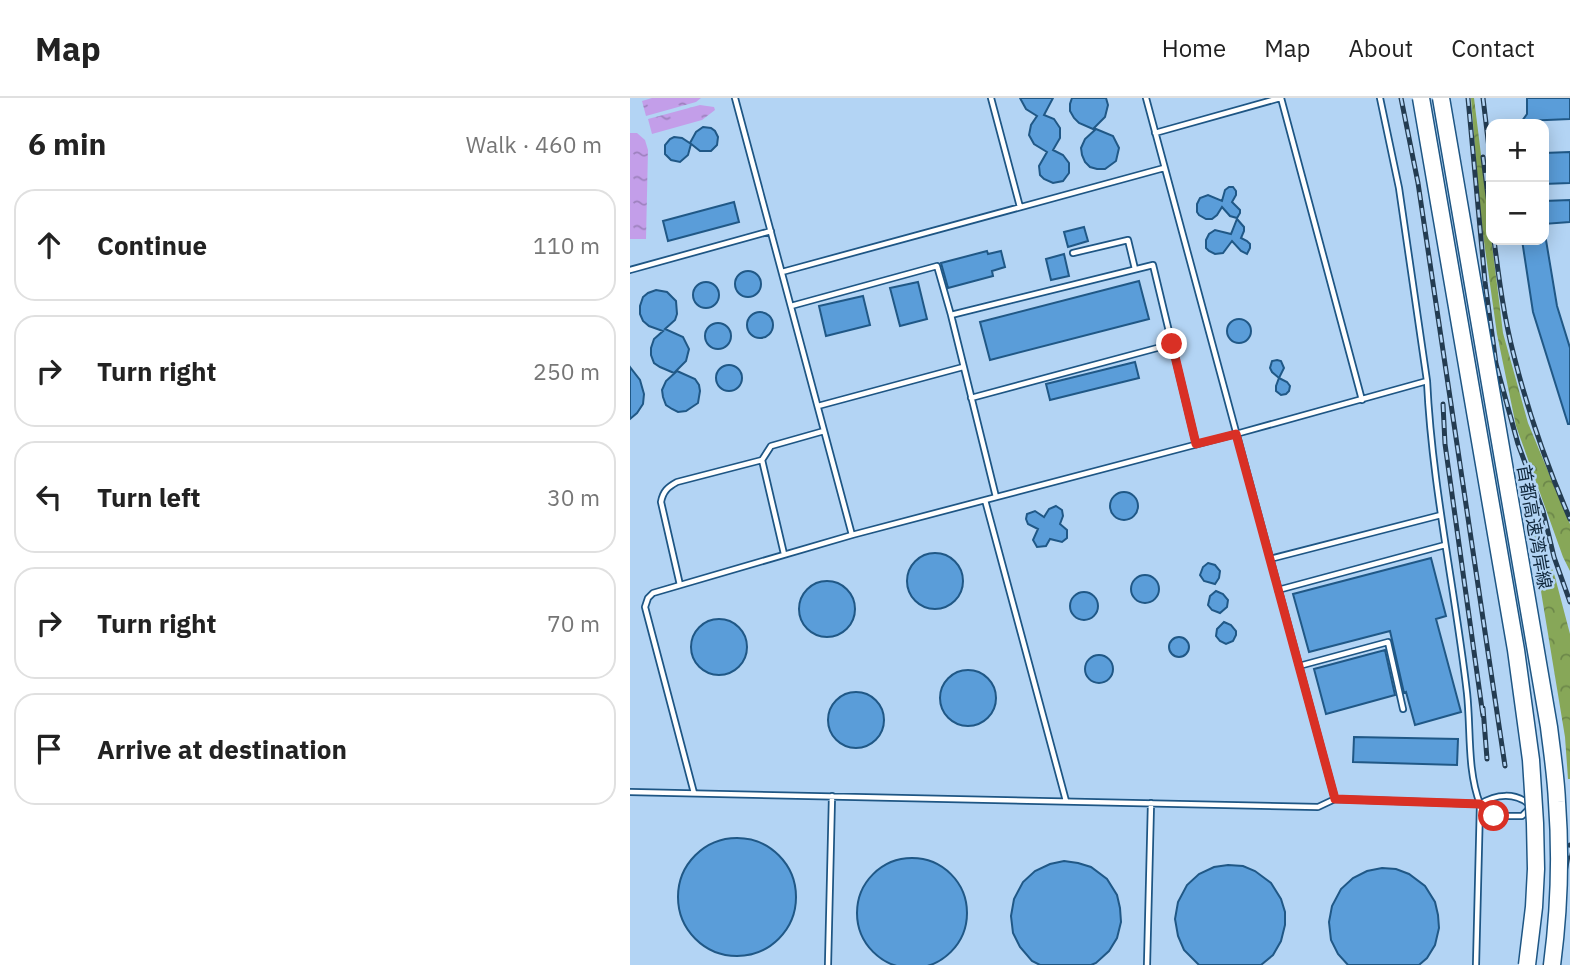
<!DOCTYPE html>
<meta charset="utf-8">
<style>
body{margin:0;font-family:"IBM Plex Sans","Noto Sans JP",sans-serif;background:#f2f2f2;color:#222}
.controls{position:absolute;right:21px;top:21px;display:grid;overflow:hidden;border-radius:14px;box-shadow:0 4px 18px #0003}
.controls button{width:63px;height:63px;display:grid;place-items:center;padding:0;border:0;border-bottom:2px solid #e0e0e0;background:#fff;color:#222;font:35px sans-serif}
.stop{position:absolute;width:21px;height:21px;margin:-16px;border:5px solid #d93025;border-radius:50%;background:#fff}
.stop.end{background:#d93025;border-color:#fff;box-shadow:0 2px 7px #0008}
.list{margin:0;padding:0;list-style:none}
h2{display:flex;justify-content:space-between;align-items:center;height:91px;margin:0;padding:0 28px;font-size:30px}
h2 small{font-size:23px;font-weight:400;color:#767676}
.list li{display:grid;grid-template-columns:46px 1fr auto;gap:21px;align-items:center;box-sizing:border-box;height:112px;margin:0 14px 14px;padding:0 14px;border:2px solid #e0e0e0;border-radius:21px}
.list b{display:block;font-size:26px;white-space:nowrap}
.list em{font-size:23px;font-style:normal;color:#767676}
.icon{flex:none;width:38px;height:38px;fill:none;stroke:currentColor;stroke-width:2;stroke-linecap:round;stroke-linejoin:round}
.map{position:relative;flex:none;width:940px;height:867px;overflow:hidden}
header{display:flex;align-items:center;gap:42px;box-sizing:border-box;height:98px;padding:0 35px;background:#fff;border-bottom:2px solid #e0e0e0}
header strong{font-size:33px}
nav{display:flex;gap:38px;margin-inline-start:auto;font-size:24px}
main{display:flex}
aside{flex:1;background:#fff}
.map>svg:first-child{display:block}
</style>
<header>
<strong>Map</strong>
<nav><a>Home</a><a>Map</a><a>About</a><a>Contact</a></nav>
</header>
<main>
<aside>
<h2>6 min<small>Walk · 460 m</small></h2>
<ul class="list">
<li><svg class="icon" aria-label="ahead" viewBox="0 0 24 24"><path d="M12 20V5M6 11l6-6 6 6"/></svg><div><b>Continue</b></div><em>110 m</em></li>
<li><svg class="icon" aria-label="right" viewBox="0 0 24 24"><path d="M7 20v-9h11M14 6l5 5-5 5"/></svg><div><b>Turn right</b></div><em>250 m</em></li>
<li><svg class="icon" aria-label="left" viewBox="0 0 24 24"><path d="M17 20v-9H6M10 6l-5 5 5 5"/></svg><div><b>Turn left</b></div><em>30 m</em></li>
<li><svg class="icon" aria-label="right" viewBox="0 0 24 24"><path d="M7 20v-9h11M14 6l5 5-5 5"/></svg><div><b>Turn right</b></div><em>70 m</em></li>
<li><svg class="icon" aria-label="arrive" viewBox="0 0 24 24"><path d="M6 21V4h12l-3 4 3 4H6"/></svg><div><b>Arrive at destination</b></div></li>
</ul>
</aside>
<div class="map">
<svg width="940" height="867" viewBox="0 0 940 867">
<defs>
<pattern id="forest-crowns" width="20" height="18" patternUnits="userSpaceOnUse" patternTransform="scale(1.75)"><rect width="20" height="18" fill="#87a758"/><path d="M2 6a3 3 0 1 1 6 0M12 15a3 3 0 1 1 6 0" fill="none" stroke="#6d884a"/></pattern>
<pattern id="water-ripples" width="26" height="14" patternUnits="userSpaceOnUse" patternTransform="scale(1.75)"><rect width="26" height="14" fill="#c39ee9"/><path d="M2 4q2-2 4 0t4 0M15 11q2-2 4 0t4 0" fill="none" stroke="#9d81be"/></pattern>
</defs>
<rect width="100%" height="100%" fill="#b3d4f4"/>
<path fill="url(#forest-crowns)" d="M841,0H844L873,235L898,325L940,426V473L933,459L886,328L867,236L850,115Z
M904,420L925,479L940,536V681H938L935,639L906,463L909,461L901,422Z"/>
<path fill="url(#water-ripples)" d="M22,0H71L66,4L16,18L12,3Z
M70,7L84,9L85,12L72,22L22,36L18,21Z
M0,35H7L15,42L18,52L16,141H0Z"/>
<path fill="#5a9dd9" stroke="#205886" stroke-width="2" d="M390,0H423L414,17L424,21L430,30V40L423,52L433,57L439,65V75L433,83L423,85L414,81L410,77L409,68L417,54L404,46L399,37L401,27L407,18L396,11Z
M442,0H476L478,7L475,19L463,31L449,25L444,20L440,13V6Z
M897,0H940V21L892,23L897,16Z
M73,29L81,30L85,33L88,39L87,47L81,53H70L60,45L66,34Z
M466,31L483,38L489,50L486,63L475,71H467L460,69L455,64L452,57L451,50L455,41Z
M44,39L52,40L61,46L58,57L50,64L41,62L35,56V47L40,41Z
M940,54V85L914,86V55Z
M599,89H603L606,93V97L602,104L610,112V115L607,120L600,118L592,109L587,117L582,121H576L569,117L567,114V106L570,100L578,97L592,103L595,92Z
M940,102V124L914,126V103Z
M104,104L109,124L38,143L33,123Z
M607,121L614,129V133L611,140L617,143L620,146V150L617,156L611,153L602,143L593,155L585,156L579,153L576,150V142L579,136L585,132L601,136Z
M454,129L458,143L438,149L434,134Z
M892,142H916L927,208L940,250V326H938L903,214Z
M357,153L358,156L371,153L375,169L362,173L363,178L318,190L311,165Z
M434,156L439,178L421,182L416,161Z
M105 186a13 13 0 1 1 26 0a13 13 0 1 1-26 0Z
M509,183L519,221L360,262L350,224Z
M288,184L297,221L270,228L260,190Z
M63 197a13 13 0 1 1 26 0a13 13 0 1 1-26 0Z
M26,192L37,194L46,203L47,216L45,222L35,231L53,239L59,251L56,263L44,275L30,269L24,265L21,257V250L24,241L33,233L19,228L13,223L10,216V208L13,199L18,195Z
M233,198L240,227L196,238L189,208Z
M117 227a13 13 0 1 1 26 0a13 13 0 1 1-26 0Z
M597 233a12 12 0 1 1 24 0a12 12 0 1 1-24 0Z
M75 238a13 13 0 1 1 26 0a13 13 0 1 1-26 0Z
M647,262L651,263L654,270L649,280L642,274L640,270L642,263Z
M505,264L509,280L420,302L416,286Z
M86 280a13 13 0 1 1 26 0a13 13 0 1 1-26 0Z
M0,269L10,282L14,296L13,306L7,315L0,321Z
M47,273L65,281L69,287L70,293L68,305L56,313L48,314L42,311L36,307L33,299L32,292L36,283Z
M649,280L657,284L660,288L659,293L656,296L651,297L646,293V288Z
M480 408a14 14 0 1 1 28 0a14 14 0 1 1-28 0Z
M426,408L432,412L433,418L430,426L437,432V440L432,444L420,441L416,448L407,449L403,442L408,431L398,426L396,421L397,416L405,413L414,419L419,411Z
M277 483a28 28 0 1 1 56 0a28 28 0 1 1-56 0Z
M801,460L816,518L806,521L831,614L785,627L776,594L774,595L760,533L679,554L663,496Z
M578,465L585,467L590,473L589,480L585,486L574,483L570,477L573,469Z
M501 491a14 14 0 1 1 28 0a14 14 0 1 1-28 0Z
M169 511a28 28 0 1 1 56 0a28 28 0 1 1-56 0Z
M586,493L593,496L598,502L597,509L590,515L582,512L578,507L580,498Z
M440 508a14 14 0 1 1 28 0a14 14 0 1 1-28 0Z
M61 549a28 28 0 1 1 56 0a28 28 0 1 1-56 0Z
M594,524L601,527L606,533V537L603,543L596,546L590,543L586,538L587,531Z
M539 549a10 10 0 1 1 20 0a10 10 0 1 1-20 0Z
M755,552L765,597L696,616L684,571Z
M455 571a14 14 0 1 1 28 0a14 14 0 1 1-28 0Z
M310 600a28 28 0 1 1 56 0a28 28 0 1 1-56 0Z
M198 622a28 28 0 1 1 56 0a28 28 0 1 1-56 0Z
M724,639L828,641L827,667L723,664Z
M48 799a59 59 0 1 1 118 0a59 59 0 1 1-118 0Z
M227 815a55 55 0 1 1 110 0a55 55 0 1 1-110 0Z
M434,763L448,765L461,769L477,781L487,797L490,810L491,824L487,840L479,853L466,865L461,867H410L402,863L390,849L383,835L381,818L384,801L393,784L405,773L420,766Z
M598,767L613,768L625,773L641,785L651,801L655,814V827L651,843L643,857L631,867H569L554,852L548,838L545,821L548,804L557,787L569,776L584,769Z
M752,770L766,771L779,776L795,788L805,804L808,817L809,830L805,847L797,860L789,867H718L708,856L701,842L699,824L702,808L711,791L723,780L737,773Z"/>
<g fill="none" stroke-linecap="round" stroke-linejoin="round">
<g stroke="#1e5684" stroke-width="8">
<path id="service" d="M105,0L222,437
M361,0L390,109
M516,0L705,701L850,706C866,696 885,694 900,707
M651,0L732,302
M525,35L650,0
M443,155L498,142L505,171
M0,172L141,133
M152,174L534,70
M161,208L307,168L321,217
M797,283C802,388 825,491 837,595C841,632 837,672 850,706L846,867
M341,300L542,246
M188,308L333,269
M132,362L154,456
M366,399L321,217L523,167L566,346
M355,402L436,703
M640,461L811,417
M50,487L31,404C33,393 38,389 47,384L132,362L141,348L194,333
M648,492L815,447
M669,568L758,544L773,611
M0,694L688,709L705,701
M64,695L15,509L18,500L23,495L222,437L606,336L797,283L769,90L750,0
M851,707L864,718H892L901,709
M198,867L202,698
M517,867L521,705"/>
</g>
<use href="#service" stroke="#fff" stroke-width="4.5"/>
<g stroke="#243c51" stroke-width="5">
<path id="rail" d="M771,0L788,85L875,668
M838,0L855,184L866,266L888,346L913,413L924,459L940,504
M853,0L861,67
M853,59L861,122
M864,142C869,181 874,220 884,258C898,314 917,368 940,421
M813,306L815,346L853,618
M853,610L857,661
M915,867L925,828L940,747"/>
</g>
<use href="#rail" stroke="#b3d4f4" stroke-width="2.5" stroke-dasharray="8" stroke-linecap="butt"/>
<g stroke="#1e5684" stroke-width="19" stroke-linecap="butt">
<path id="motorway-bridge" d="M791,0L886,552L901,662L905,725L906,771L904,809L897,867
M811,0L919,629C922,654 926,679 927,704C931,758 929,814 922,867"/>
</g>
<use href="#motorway-bridge" stroke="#fff" stroke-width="16"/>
</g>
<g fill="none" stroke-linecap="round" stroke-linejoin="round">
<path stroke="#d93025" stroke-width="9" d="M542,246L566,346L606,336L705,701L850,706L864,718"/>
</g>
<g text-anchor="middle" stroke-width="5" stroke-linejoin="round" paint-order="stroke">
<g font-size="18" fill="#10273b" stroke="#b3d4f4">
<text transform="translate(904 429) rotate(80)" y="6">首都高速湾岸線</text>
</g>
</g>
</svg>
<div class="controls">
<button>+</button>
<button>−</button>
</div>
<div class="stop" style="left:864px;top:718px"></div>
<div class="stop end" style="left:542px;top:246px"></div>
</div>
</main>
